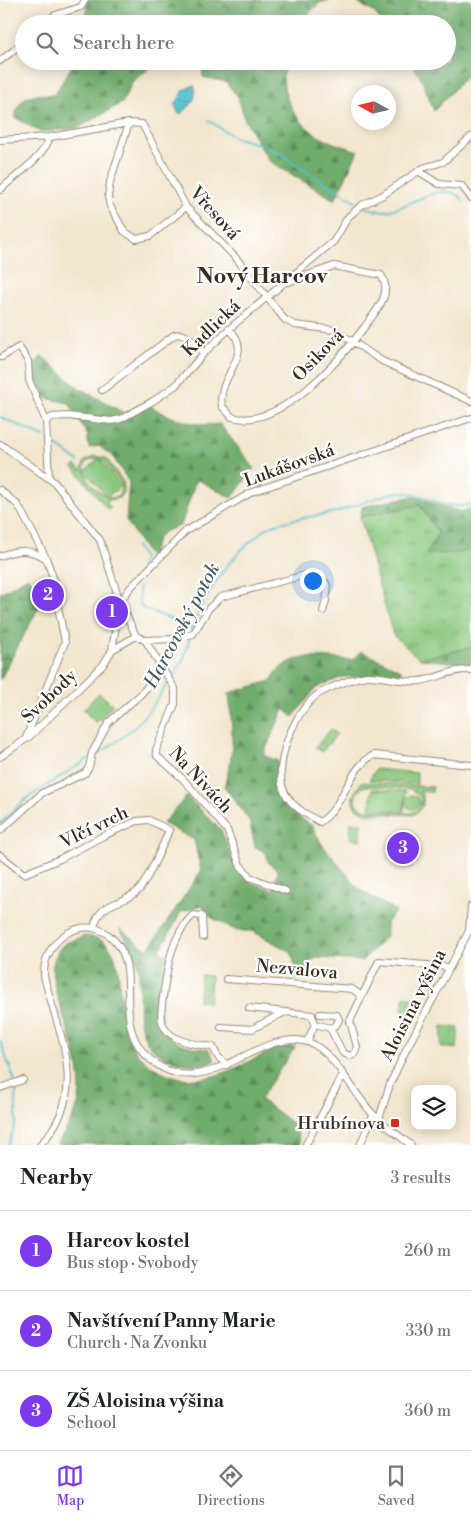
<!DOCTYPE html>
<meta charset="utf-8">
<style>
body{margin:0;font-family:"Libre Bodoni",serif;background:#f2f2f2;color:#202124}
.controls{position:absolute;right:15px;bottom:15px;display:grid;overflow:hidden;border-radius:10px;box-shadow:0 2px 12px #0003}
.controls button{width:45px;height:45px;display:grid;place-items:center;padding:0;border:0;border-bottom:1px solid #e0e0e0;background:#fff;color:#202124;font:25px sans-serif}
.compass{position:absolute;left:351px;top:85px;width:45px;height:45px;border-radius:50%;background:#fff;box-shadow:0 2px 12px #0003;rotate:278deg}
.you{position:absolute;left:312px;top:580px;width:18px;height:18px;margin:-12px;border:4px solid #fff;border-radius:50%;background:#1a73e8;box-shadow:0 0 0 8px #1a73e833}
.badge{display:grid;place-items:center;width:32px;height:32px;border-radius:50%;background:#7c3aed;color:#fff;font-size:16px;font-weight:700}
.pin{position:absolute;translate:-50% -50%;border:2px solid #fff;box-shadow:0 1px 5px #0006}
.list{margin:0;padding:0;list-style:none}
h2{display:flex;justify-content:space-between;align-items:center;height:65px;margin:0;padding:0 20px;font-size:21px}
h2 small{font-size:16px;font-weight:400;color:#757577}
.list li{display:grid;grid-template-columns:32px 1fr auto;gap:15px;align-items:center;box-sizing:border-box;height:80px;padding:0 20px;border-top:1px solid #e0e0e0}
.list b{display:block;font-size:19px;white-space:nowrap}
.list p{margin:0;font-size:16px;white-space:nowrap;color:#757577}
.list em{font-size:16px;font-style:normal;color:#757577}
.icon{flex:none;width:28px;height:28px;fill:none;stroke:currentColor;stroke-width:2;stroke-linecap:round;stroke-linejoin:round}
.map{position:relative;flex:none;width:471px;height:1145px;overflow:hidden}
.search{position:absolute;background:#fff;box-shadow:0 2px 12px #0003;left:15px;right:15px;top:15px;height:55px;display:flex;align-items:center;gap:12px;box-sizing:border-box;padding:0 18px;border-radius:28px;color:#757577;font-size:19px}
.sheet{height:305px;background:#fff}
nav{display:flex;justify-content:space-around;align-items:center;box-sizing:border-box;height:70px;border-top:1px solid #e0e0e0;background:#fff;font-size:14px;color:#757577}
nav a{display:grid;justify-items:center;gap:2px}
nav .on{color:#7c3aed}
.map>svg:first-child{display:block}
</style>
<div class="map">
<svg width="471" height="1145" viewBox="0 0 471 1145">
<defs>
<pattern id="grass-tufts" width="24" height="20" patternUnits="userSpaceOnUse" patternTransform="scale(1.25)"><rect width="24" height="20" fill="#8ac77d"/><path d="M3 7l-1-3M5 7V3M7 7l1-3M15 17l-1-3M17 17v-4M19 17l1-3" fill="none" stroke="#72a266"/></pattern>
<pattern id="forest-firs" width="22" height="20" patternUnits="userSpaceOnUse" patternTransform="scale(1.25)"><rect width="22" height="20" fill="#6fac6c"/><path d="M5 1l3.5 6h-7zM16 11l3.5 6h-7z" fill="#5c8c58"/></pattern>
<pattern id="water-ripples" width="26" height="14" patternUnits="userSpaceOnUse" patternTransform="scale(1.25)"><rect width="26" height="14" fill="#53c0cc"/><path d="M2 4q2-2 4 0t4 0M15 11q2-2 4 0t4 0" fill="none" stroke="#469ca5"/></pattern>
</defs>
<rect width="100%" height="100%" fill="#fff"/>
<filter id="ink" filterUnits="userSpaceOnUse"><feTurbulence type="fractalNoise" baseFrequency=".02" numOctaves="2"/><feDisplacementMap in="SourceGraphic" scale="10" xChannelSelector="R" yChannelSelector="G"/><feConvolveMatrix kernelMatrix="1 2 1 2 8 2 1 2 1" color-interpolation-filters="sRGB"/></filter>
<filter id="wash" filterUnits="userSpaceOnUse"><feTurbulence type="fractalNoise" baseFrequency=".0096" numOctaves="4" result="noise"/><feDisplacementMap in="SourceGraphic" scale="20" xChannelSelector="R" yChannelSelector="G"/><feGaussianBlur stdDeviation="1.12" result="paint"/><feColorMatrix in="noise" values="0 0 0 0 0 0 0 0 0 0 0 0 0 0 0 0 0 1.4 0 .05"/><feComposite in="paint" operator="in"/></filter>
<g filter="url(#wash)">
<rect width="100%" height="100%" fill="#f2e6ce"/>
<path fill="url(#grass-tufts)" stroke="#62784e" d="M420,505L438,533L427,553L461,552L471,549V647L420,659L393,635L360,517Z
M331,729L337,734L322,752L315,747Z
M376,769L417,773V784L369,780Z
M201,975L211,976L209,1002L198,1001Z
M405,996L412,998L409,1011L402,1010Z
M414,1001L422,1002L419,1016L412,1014Z
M442,1026L459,1028L457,1049L441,1047Z"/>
<path fill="url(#forest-firs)" stroke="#556b45" d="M86,0H330L320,3L297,24H78L87,12Z
M353,0H471V71L434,111L421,78L410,61H447V24H383L375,13Z
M75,61H158L133,81L122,103L78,128L40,132L14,117C24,91 29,95 54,95Z
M196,61H285C278,89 291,116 314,133C325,142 345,146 358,151L335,200L269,161L245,120L238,97L226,82L203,77L202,68Z
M42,356L79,388L130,416L151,406C170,419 198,427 220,424L254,468L232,498L196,479L181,526C157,531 156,539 151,560L126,520L129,482L113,457L99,446L89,448L87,434L69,403L41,397L32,366Z
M413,496L460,512L471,508V549L461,553L426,554L438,533L420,505L360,517L362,507Z
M28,577L37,587L40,605L0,680V593Z
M471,647V664L420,659Z
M361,651L401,670L402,676L342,677L316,688L293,717L284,709L263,755L278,761L276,779L282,793L297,815L312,826L321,843L359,889L396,911L386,923V937L362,961L316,958L308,963L305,978H295V965L291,952L252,931H237L211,917L202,905L181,912L160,951L167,955L164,962C158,1011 144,1044 209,1049L215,1060C202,1066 191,1066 178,1062C121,1046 147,996 136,958C132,946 125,937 119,928L146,949L150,947L201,871L194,840L163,823L187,796L221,830L236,867L252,883L273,890L278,871L268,862L266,853L255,847L249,820L224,786C236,749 232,730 229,693L271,681C287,649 321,658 352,660Z
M84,936C148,939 92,1035 157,1069C171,1077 188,1081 205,1078C231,1073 257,1057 282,1046L295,1047L260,1099L296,1126L300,1145L57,1144C65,1131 76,1115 79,1100C85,1058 59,1017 53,977C51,967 55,952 63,945C69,941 78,939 84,936Z"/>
<path fill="#8ac77d" stroke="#62784e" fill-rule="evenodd" d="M94,456L106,458L124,483V491L119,498L106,501L111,508L108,510L73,467L76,465L81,471L85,461ZM99,459L85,471L107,497L121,486L100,459L104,461L121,483C123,528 56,458 99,459Z
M99,693L113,705L96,723L83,710Z
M361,782L433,787L432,792L420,791L423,796V806L414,815L366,813L356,808C348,795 357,792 361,782ZM366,786L410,789L420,796C422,805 419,811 410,813L365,810L357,804C353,795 357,789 366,786Z
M372,789L406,791L404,811L370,809Z
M405 802a7 7 0 1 1 14 0a7 7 0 1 1-14 0Z
M351,822L362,823L360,840L350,839Z"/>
<path fill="url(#water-ripples)" stroke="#477575" d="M194,85C199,96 190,109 179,114L175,105L184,90Z"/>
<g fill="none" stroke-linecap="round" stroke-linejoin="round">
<path stroke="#53c0cc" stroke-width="2" d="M209,121L236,138L266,146L281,154L297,166L359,203
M364,206C369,208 374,211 379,211C405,214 441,175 463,200
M0,417L44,437
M49,440L79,462
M136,546L143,557L141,570
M139,587V602L143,608L186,625L191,630
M191,631C205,594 226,561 257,536C262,532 267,527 273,525C295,517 320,517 343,510C358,505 388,492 401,492C426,492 447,513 471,504
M171,679L184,658L190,636
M92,757C130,736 145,719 168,683
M0,824L26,799L88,759
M0,1041L15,1081
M8,1145L16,1122V1085"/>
</g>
</g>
<g filter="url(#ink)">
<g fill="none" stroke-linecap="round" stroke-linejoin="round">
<g stroke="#968876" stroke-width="8">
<path id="minor" d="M43,24L55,15L81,7L85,0
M0,61L24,42
M129,123L110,182L108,197L110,206L124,231L136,239L150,236L186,207
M0,140L50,137L129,123L142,124L186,207L236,258L285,320L295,325L335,330L382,361L471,401
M418,171L439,184L462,186L471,198
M0,190C16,175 43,158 50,137
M229,329C257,354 215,377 222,406L232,417C279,430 338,362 363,329C374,313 394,294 381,275L334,266L288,282
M2,357L19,347L28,361L29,380L46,421L49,477
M102,390L174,335C187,331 196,344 204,353
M46,421L52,417L68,416L111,421L121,419L153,401L176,385L204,353L229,329L334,241L348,217L362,205L383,195L423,168L443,162L471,137
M0,444L54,482L100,540L120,602L136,636L145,640L175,689V704L156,750L157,756L183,779L227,830L240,865L250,877L286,891
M0,490L18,505L46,558L57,588L58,607L65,642L26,738
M0,556C17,549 30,549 45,558
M145,640L174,639L193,634L209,608L221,597L305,575C332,576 330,589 323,611
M112,650L136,636
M471,670C450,669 438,679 419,681C402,683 383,675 366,676C353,678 334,686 322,692C296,705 271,766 285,793C293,808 306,814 320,822C345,806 348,767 374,755L471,765
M0,757L29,737L103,665L112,650L120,602L130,588L186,531L252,492L471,418
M0,831L42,793L85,773L89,767L92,753L109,722L140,695L163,669
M0,855L24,874L60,859L103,836L137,821L149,820L169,830C164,843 147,881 139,890C122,906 99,900 94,928
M203,937L202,916L193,915C171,936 167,968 163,997C162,1007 159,1018 164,1027C174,1043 196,1044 213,1047L218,1057L227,1065
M226,979L352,989L362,996
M249,1008L312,1015L315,1024L307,1042
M315,1024L330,1028L336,1025L339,1020L337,1015L320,1014
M221,1027L252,1029L285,1012
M330,1028L343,1053L350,1056L355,1053L357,1047L350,1021L379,961L449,967
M0,1088L23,1080
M379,1119L390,1084L407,1048L469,931L471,906
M306,1144L343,1075
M40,1145C91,1091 59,1038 44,976C42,939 87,909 115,941C144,973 109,1025 151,1060C206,1106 258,1026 308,1042C335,1051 353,1094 373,1114C384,1125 398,1135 411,1145
M360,1145L373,1115"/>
</g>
<use href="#minor" stroke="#fff" stroke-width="6"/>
</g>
</g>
<rect fill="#c8321e" stroke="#fff" stroke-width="2" x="390" y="1118" width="10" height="10" rx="2.5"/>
<g text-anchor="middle" stroke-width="4.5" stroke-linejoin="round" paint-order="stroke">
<g font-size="18" fill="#3b2a1e" stroke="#fff">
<text transform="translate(215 213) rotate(48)" y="6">Vřesová</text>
<text transform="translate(211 328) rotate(-44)" y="6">Kadlická</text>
<text transform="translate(318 355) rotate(-46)" y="6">Osiková</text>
<text transform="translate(289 465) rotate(-20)" y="6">Lukášovská</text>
<text transform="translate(49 696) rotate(-44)" y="6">Svobody</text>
<text transform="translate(201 780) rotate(47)" y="6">Na Nivách</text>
<text transform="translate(94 827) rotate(-26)" y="6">Vlčí vrch</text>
<text transform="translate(297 969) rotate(5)" y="6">Nezvalova</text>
<text transform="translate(413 1005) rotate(-63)" y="6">Aloisina výšina</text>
</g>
<g font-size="18" fill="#3b2a1e" stroke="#fff" text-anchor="end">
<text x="385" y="1129">Hrubínova</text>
</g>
<g font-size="19" font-style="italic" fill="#435e5b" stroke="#fff">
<text transform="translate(181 625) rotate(-62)" y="7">Harcovský potok</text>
</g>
<g font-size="22" font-weight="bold" fill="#3b2a1e" stroke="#fff">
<text x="262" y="283">Nový Harcov</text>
</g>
</g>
</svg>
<div class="controls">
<button><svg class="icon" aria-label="layers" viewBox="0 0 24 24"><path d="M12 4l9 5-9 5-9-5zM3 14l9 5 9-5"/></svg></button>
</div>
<svg class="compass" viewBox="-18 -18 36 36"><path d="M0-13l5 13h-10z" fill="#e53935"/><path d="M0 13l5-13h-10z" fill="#757577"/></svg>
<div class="you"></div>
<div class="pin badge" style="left:112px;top:612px">1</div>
<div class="pin badge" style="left:48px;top:595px">2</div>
<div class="pin badge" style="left:403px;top:848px">3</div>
<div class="search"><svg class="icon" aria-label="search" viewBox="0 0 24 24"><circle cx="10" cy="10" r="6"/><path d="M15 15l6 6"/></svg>Search here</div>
</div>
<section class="sheet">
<h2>Nearby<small>3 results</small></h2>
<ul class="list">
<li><span class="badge">1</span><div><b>Harcov kostel</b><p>Bus stop · Svobody</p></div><em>260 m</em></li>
<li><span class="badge">2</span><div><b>Navštívení Panny Marie</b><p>Church · Na Zvonku</p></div><em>330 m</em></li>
<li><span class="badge">3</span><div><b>ZŠ Aloisina výšina</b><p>School</p></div><em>360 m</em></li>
</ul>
</section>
<nav>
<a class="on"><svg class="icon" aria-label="map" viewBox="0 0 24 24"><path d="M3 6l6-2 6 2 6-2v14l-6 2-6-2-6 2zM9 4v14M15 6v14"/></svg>Map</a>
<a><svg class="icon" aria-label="directions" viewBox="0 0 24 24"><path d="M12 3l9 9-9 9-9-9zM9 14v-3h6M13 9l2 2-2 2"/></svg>Directions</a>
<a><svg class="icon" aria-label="saved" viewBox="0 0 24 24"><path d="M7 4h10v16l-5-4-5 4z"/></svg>Saved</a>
</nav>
